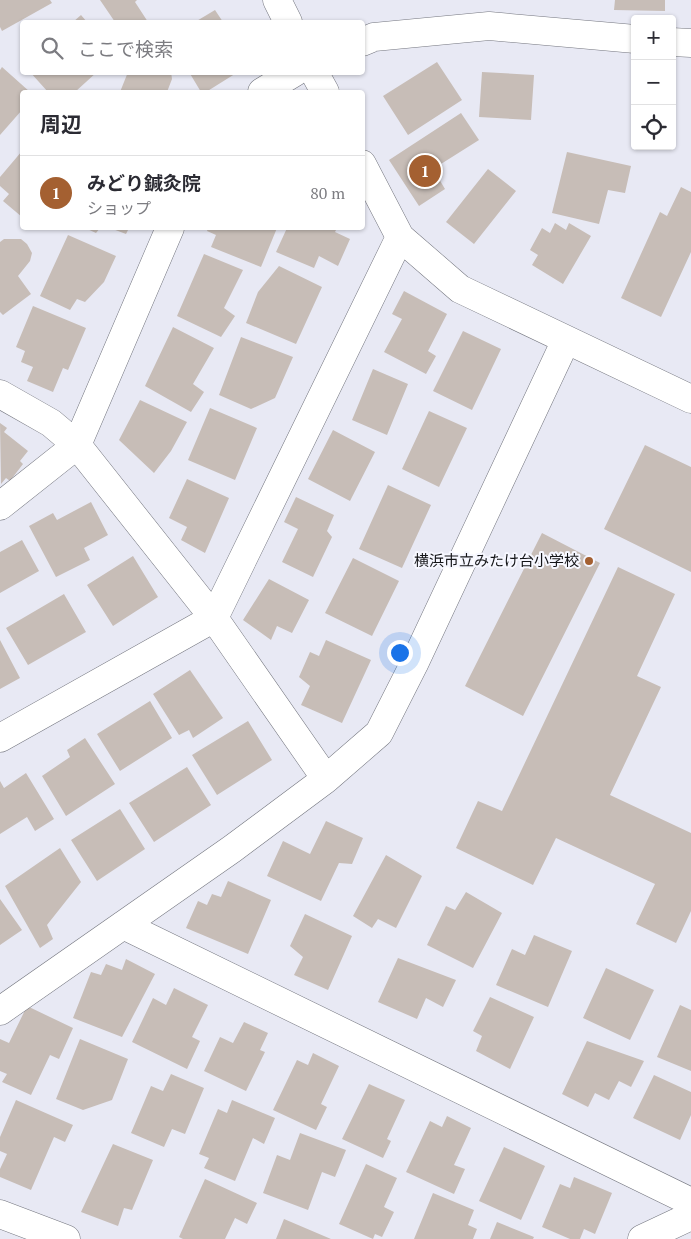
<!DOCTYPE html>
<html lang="ja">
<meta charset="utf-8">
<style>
body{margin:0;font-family:"PT Serif","Noto Sans JP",serif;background:#f7f7f7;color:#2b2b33}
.controls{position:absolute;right:15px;top:15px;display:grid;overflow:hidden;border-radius:5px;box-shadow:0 1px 4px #0004}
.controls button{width:45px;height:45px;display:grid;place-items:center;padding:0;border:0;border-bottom:1px solid #e1e1e2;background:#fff;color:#2b2b33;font:25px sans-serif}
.you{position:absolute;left:399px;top:652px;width:18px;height:18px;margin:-12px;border:4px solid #fff;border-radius:50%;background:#1a73e8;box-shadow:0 0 0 8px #1a73e833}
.badge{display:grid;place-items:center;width:32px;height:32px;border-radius:50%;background:#a46031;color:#fff;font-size:16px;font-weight:700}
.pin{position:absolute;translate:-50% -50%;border:2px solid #fff;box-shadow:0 1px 5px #0006}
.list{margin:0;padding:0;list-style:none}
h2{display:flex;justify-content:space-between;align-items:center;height:65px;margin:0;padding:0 20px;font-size:21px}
h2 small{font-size:16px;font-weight:400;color:#7c7c81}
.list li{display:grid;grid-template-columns:32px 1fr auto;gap:15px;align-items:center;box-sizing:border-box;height:75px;padding:0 20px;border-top:1px solid #e1e1e2}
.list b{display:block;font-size:19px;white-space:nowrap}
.list p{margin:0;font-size:16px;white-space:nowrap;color:#7c7c81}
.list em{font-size:16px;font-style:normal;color:#7c7c81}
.icon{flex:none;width:28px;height:28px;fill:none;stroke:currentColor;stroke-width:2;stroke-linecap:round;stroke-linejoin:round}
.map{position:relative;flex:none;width:691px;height:1239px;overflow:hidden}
.search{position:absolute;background:#fff;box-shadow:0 1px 4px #0004;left:20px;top:20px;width:345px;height:55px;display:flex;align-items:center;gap:12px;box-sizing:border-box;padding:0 18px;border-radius:5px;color:#7c7c81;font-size:19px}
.panel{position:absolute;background:#fff;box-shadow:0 1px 4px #0004;left:20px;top:90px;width:345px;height:140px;border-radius:5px}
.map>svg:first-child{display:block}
</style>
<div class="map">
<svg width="691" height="1239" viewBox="0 0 691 1239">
<rect width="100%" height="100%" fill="#e8e9f4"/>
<path fill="#c7bdb7" d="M0,0H50L52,3L2,31L0,27Z
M100,0H137L135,2L148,22H115Z
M615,0H665V11L614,10Z
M215,10L223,22H195Z
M81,15L87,22H73Z
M437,62L462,100L408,135L383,96Z
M2,67L30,92H22V110L0,135V70Z
M30,72H97L75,92H48Z
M128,72H171L172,79L167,92H120Z
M189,72H238L206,92H201Z
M482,72L534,75L531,120L479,117Z
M461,113L479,140L433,169L445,189L419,206L389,160Z
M22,151V217L3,201L9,194L0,186V177Z
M567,152L631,166L625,193L608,190L599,224L552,213Z
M488,169L516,191L474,244L446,222Z
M681,187L691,192V252L661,317L621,298L660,212L667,216Z
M555,223L566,230L569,223L591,236L563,284L532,265L538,255L530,250L542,228L550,233Z
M85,228H100L96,233Z
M110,228H129L126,234Z
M208,228H277L261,267L211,247L216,235L207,231Z
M287,228H337L335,232L350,239L338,266L319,256L314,268L276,252Z
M68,235L116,256L104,282L85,302L77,299L70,310L40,296Z
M4,239H21L27,244L32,253L30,261L18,276L31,294L3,315L0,312V242Z
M204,254L243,270L224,308L235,316L221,337L177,316Z
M279,266L322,287L296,344L246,323L258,292Z
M404,291L447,314L428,351L436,356L426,374L384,352L402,319L392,314Z
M33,306L86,328L68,370L63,368L53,392L27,381L33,367L21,362L25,351L16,347Z
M173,327L214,348L193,384L204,392L191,412L145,386Z
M463,331L501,349L472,410L433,391Z
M241,337L293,357L275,398L251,409L219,395Z
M373,369L408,384L387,435L352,420Z
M140,400L187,422L171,451L154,473L119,440Z
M210,408L257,428L235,480L188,460Z
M429,411L467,428L439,487L402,469Z
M0,423L7,428L4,432L28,451L20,461L23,464L10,481L6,478L1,484Z
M333,430L375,452L350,501L308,479Z
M645,445L691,467V572L604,529Z
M187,479L229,498L205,553L181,540L187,527L169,518Z
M388,485L431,505L402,568L359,549Z
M296,497L334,515L327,531L332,537L313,577L282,562L298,529L284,522Z
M91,502L108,535L84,548L90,560L56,577L29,526L53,513L57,520Z
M542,533L600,563L523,716L465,686Z
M22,540L39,571L0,593V552Z
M133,556L158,597L113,626L87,585Z
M353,558L399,581L372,636L325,613Z
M618,567L675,594L637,676L661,687L610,795L691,833V911L676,943L636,924L655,884L556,838L533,885L456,848L478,801L502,811Z
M269,579L309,600L292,633L277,626L271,640L243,620Z
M64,594L86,632L28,665L6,628Z
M0,640L20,678L0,689Z
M326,640L371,660L342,723L301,705L310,686L299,677L310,652L319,656Z
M190,670L223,718L193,738L189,730L179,735L153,694Z
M150,701L172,738L120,771L97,734Z
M248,721L272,760L217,795L192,755Z
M85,738L115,784L66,816L42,776L70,757L67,750Z
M187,767L211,805L154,842L129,803Z
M26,773L54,819L35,831L27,817L0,834V781L4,788Z
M120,809L145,849L97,881L71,840Z
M326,821L363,838L352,864L339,863L321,901L267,876L283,841L310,854Z
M60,848L81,882L47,925L53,939L40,948L5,886Z
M386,855L422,876L396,928L378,919L372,928L353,916Z
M228,881L271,900L248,954L186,928L198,901L207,905L212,894L221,897Z
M466,892L502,913L473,968L427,945L446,906L455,910Z
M0,899L22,930L0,945Z
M305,914L352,936L328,990L294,975L303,957L290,946Z
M534,935L572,951L548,1007L496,985L512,949L525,955Z
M398,958L456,980L443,1007L426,998L417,1019L378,1002Z
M126,959L155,974L122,1037L73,1018L91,972L101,975L106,964L122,970Z
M606,968L654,990L630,1040L583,1018Z
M174,988L208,1005L192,1037L200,1041L187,1069L132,1042L153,998L166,1005Z
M490,997L534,1017L510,1069L476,1051L482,1036L473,1031Z
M680,1005L691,1010V1071L657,1057Z
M27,1006L73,1028L59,1059L50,1055L31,1095L2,1082L7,1074L0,1071V1039L9,1043Z
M244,1022L268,1033L260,1050L265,1052L246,1091L204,1071L220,1037L233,1043Z
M80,1039L128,1059L112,1100L83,1110L56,1099Z
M587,1041L644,1061L631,1087L619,1081L609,1100L595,1093L588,1107L562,1094Z
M313,1053L339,1066L321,1104L327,1107L316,1130L273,1110L297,1060L308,1065Z
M171,1074L204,1088L185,1134L172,1129L164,1147L131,1133L151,1086L163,1091Z
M654,1075L691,1092V1115L680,1140L633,1118Z
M369,1084L405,1100L387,1139L391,1141L383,1158L342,1139Z
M16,1100L73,1125L65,1142L54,1137L31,1190L0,1177V1169L7,1154L0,1151V1137Z
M232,1100L275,1118L264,1144L253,1138L235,1181L204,1168L209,1158L199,1154L218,1109L227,1113Z
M447,1116L471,1128L454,1165L465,1169L454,1194L406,1172L430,1121L442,1127Z
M300,1133L346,1150L335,1177L322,1172L308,1210L263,1193L277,1155L290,1160Z
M113,1144L153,1160L132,1210L124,1208L118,1226L81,1212Z
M504,1147L545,1166L521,1220L479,1201Z
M366,1164L397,1178L384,1207L394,1212L382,1237L375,1234L373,1239L339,1224Z
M574,1177L612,1193L595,1234L584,1229L580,1239H570L542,1227L560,1184L570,1188Z
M205,1179L257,1203L247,1224L235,1218L225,1239H183L179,1237Z
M433,1193L474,1210L468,1225L477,1229L473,1239H414Z
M284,1219L331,1239H276Z
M497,1222L534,1237L533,1239H490Z"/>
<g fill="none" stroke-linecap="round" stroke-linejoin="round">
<g stroke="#74767f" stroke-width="29">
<path id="minor" d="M277,0L288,22
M362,42L374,37L489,26L635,39
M672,42L691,43
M314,72L325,92
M262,92L295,72
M362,164L400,237L460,289L691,399
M0,394L51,423L77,445L214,618L326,779
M0,506L77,445L170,228
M0,738L214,618L400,237
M123,925L691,1202
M0,1011L232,849L326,779L379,733L414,664L566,340
M0,1214L66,1239
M642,1239L691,1216"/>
</g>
<use href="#minor" stroke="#fff" stroke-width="28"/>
</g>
<circle fill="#a46031" stroke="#f6f7ff" stroke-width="2" cx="589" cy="561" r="5"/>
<g text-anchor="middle" stroke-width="4" stroke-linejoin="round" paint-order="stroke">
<g font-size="15" fill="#131417" stroke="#f6f7ff" text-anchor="end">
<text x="579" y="566">横浜市立みたけ台小学校</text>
</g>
</g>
</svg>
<div class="controls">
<button>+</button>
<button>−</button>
<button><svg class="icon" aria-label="locate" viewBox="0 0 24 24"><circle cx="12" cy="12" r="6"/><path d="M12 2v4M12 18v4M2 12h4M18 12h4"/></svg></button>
</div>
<div class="you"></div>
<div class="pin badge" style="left:425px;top:171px">1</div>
<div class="search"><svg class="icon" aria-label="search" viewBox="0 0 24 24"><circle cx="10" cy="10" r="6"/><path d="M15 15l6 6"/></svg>ここで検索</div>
<section class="panel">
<h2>周辺<small></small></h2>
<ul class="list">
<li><span class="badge">1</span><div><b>みどり鍼灸院</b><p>ショップ</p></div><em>80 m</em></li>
</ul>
</section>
</div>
